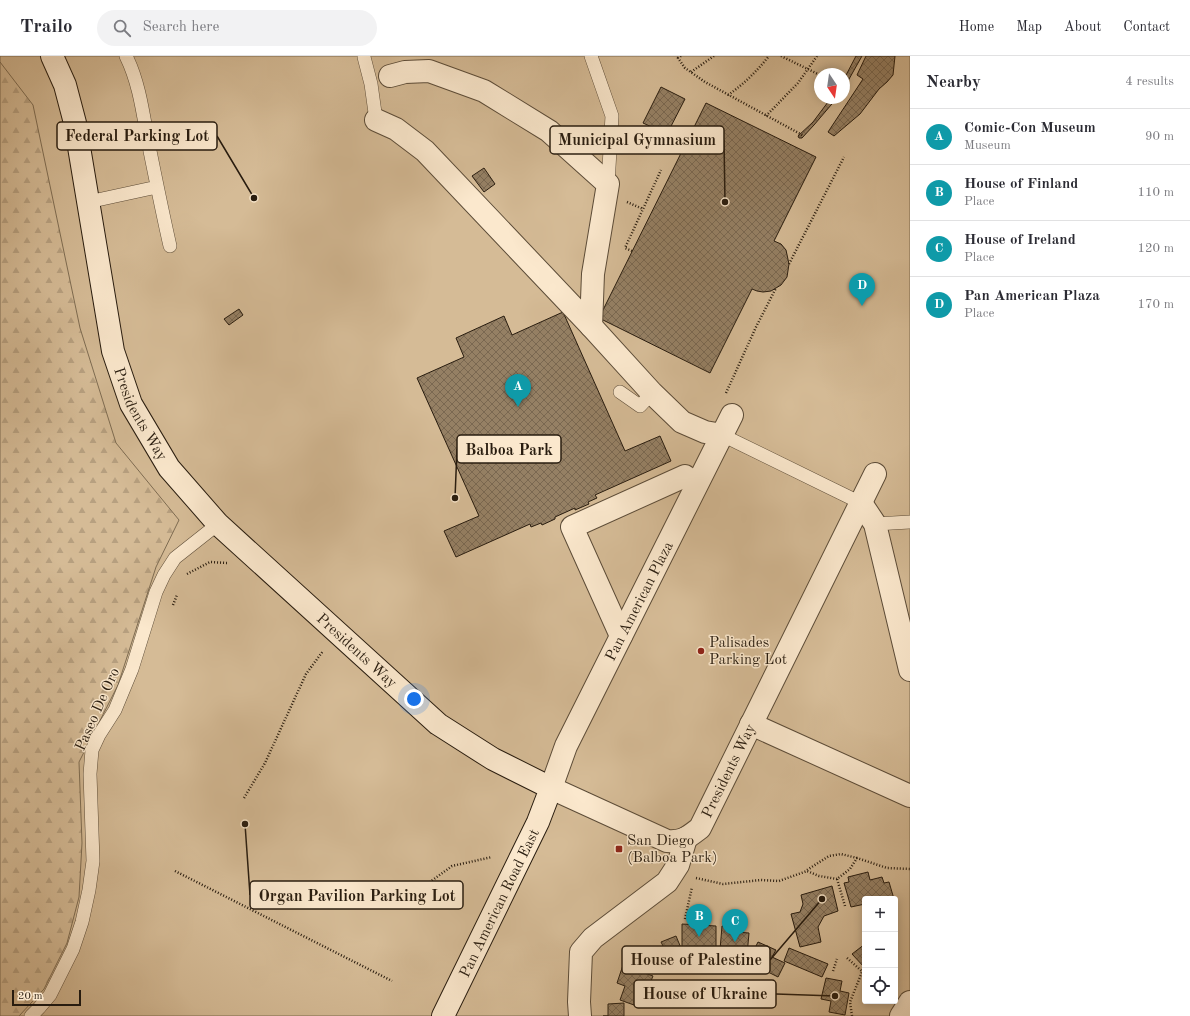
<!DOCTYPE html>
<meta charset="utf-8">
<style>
body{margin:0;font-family:"Old Standard TT",serif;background:#f2f2f3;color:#2b2b33}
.controls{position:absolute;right:12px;bottom:12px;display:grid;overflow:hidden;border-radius:4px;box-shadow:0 2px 10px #0003}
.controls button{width:36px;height:36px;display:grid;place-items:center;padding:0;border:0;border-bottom:1px solid #e1e1e2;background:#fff;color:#2b2b33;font:20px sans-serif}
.compass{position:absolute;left:814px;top:12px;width:36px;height:36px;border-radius:50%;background:#fff;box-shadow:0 2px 10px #0003;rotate:167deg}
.scale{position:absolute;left:12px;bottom:10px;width:69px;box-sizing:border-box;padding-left:4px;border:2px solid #281c0f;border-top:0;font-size:11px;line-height:14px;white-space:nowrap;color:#281c0f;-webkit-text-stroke:3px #fbe8cd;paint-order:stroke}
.you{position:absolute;left:414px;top:643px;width:14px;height:14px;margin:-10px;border:3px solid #fff;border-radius:50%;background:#1a73e8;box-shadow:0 0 0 6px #1a73e833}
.badge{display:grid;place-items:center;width:26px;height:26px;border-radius:50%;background:#ea580c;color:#fff;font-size:13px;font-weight:700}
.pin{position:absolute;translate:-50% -33px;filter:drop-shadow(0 1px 2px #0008)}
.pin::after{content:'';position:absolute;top:21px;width:14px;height:12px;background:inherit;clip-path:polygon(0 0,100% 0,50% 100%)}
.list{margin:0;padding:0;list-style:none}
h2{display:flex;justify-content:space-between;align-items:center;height:52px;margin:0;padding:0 16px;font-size:17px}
h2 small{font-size:13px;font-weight:400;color:#7c7c81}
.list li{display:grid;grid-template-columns:26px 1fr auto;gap:12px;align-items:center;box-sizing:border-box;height:56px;padding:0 16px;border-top:1px solid #e1e1e2}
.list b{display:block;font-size:15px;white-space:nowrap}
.list p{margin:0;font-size:13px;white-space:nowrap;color:#7c7c81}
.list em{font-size:13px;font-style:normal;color:#7c7c81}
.icon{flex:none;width:22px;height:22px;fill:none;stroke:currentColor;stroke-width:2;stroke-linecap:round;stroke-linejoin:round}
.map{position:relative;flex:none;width:910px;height:960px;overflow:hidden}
header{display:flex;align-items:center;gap:24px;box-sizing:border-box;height:56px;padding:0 20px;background:#fff;border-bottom:1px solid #e1e1e2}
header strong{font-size:19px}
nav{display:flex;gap:22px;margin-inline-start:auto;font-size:14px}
.search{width:280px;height:36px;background:#f2f2f3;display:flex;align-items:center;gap:10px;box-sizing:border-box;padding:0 14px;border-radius:22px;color:#7c7c81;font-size:15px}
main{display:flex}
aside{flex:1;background:#fff}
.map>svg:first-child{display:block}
</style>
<header>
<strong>Trailo</strong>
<div class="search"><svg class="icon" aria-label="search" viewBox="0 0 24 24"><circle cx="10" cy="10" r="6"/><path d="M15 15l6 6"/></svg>Search here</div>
<nav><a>Home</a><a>Map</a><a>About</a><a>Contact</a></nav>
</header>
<main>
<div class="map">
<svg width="910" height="960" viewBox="0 0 910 960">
<defs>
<pattern id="forest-firs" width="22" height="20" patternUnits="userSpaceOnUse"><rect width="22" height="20" fill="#d5bb96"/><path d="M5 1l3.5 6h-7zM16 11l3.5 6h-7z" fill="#b7a080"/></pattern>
<pattern id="building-cross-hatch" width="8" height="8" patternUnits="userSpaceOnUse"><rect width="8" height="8" fill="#958064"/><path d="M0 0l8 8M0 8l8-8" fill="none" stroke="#7a6851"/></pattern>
</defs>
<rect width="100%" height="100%" fill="#f9dcb2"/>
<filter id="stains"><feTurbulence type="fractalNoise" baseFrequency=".005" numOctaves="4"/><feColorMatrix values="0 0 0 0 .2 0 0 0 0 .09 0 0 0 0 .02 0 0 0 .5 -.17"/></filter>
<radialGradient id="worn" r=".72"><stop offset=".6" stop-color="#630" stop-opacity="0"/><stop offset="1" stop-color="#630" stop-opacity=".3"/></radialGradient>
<path fill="#d5bb96" stroke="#7e6c52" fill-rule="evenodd" d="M0,0H910V960H0ZM820,18H844V42H820ZM865,843H895V945H865Z"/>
<path fill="url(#forest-firs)" stroke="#7e6c52" d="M0,6L33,49L80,272L116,387L179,464L156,511L118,629L79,706L82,787L79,841L67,887L44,933L19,960H0Z"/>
<path fill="url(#building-cross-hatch)" stroke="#281c0f" d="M856,0H862L844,32V23Z
M866,0H895L893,19L887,26L879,33L860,58L834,80L828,76L863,23L857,19Z
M661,31L685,43L667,78L643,67Z
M831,42H837L814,69L802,82H799L798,80L813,66Z
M706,47L816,101L774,185L781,188L786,194L789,208L787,221L781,229L771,235L763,236L757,235L752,233L710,317L599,262Z
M484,112L495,128L484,136L472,120Z
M239,253L243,259L229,269L224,263Z
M563,256L625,395L660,380L671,405L595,439L597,442L588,446L589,448L575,454V452L555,461V463L542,469L541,467L531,471L530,468L456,501L444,475L479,460L417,322L464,301L456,282L504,260L512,279Z
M868,816L870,824L882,821L884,827L889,826L894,843H865V848L851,851L844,827L849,826L848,821Z
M832,830L838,855L824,860L818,871L821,886L800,891L791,858L800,856L803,848L801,839Z
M682,868L716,870V894L682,892Z
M722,870L736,871L735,876L749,877L747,899L733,898L732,907L719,906Z
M676,880L689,911L673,917L667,902L659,905L654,894L663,890L661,886Z
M758,886L776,894L772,901L785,907L778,921L748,906Z
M865,888V912L852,898Z
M789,892L828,908L822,921L784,905Z
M623,909L653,920L646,937L640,934L634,949L620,944L625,930L617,927Z
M826,922L842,925L840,935L849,937L845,959L829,956L831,945L821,943Z
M624,947V960H603H608V948Z"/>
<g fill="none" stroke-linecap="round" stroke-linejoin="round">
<g stroke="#5c4c38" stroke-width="14">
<path id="lane" d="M126,0C139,26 143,57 148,85C155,120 162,155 170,190
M591,0L612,60L608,128
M364,1L371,28L376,64
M88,146L157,131
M620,336L640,350L652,337
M722,379L861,447
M875,468L910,466
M31,960L39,952L50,939L73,893L82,866L89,834L93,805L90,718L92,694L99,679L115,654L132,613L156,536L164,519L175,502L218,468"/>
</g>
<g stroke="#5c4c38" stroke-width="24">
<g id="street">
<path d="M390,20L405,16L429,15L484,35L549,75L608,128L593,218L591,270"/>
<path d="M376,64L396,73L425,95L591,270L652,337L682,366L705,376L722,379"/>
<path id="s1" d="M732,359L566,690L551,732L667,785C683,786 687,782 700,772L875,418"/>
<path d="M861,447L875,468L910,614"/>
<path d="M621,580L572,471L685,420"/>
<path d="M751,668L910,740"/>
<path d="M580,960L579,946L581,896L593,882L667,826L678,809L686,782"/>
<path d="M901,960L910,946"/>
</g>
</g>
<g stroke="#281c0f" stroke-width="24">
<g id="secondary">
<path id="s2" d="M52,0L65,29L75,67L113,295L131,348L169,412L218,468L438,668L493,703L551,732L538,766L443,960"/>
</g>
</g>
<path stroke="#281c0f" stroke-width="2.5" stroke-dasharray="1 2" stroke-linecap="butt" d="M681,0L678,2L685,12L705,26L804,80
M781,0L820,19
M691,16L714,0
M844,31H845
M728,39C744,28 757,15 769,0
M766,60L798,27L817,0
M627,146L643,153
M632,195L625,192L661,114
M789,208L844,101
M726,337L756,271L776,232
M187,518L210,506L227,507
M173,549L177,539
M244,742L265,707L306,618L323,595
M633,797L653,807
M807,814L829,800L841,798L857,802
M175,815L392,925
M696,822L723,828L761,824L779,825L807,815L819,820L837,823
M427,828L452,810L492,801
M845,850L837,823L850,813L857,802L887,812L910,813
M685,863L692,831
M847,902L865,918
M833,915L837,903
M852,960L850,946L862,916"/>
<use href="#lane" stroke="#fbe8cd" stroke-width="13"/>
<use href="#street" stroke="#fbe8cd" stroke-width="22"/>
<use href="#secondary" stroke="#fbe8cd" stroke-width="22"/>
</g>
<g fill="#8f2418" stroke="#fbe8cd" stroke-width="1.5">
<circle cx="701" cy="595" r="4"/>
<rect x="615" y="789" width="8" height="8" rx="2"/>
</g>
<g text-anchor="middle" stroke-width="3" stroke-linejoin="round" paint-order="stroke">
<g font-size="15" fill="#281c0f" stroke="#fbe8cd">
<text dy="5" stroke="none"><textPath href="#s2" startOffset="371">Presidents Way</textPath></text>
<text transform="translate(639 545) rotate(-63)" y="5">Pan American Plaza</text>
<text dy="5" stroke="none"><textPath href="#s2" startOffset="695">Presidents Way</textPath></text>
<text transform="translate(97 653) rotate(-66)" y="5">Paseo De Oro</text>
<text dy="5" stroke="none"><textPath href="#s1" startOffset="643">Presidents Way</textPath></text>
<text transform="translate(499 847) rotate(-64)" y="5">Pan American Road East</text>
</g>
<g font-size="15" fill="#281c0f" stroke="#fbe8cd" text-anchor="start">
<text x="709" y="591">Palisades<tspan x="709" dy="17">Parking Lot</tspan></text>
<text x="627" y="789">San Diego<tspan x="627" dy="17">(Balboa Park)</tspan></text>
</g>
</g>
<path fill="none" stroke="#281c0f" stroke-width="1.5" d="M254 142L217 80M725 146L724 84M455 442L457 393M245 768L250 839M822 843L770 904M835 940L776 938"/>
<g fill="#281c0f" stroke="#fbe8cd" stroke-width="1.5">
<circle cx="254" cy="142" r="4"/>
<circle cx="725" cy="146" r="4"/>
<circle cx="455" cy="442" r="4"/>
<circle cx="245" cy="768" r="4"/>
<circle cx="822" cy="843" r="4"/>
<circle cx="835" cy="940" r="4"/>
</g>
<g fill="#fbe8cd" stroke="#281c0f" stroke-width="1.5">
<rect x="57" y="66" width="160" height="28" rx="4"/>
<rect x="550" y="70" width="174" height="28" rx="4"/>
<rect x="457" y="379" width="104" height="28" rx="4"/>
<rect x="250" y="825" width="213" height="28" rx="4"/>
<rect x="622" y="890" width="148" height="28" rx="4"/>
<rect x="634" y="924" width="142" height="28" rx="4"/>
</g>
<g font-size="16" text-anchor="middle" font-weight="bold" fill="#281c0f">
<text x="137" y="85">Federal Parking Lot</text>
<text x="637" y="89">Municipal Gymnasium</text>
<text x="509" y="399">Balboa Park</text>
<text x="357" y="845">Organ Pavilion Parking Lot</text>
<text x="696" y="909">House of Palestine</text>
<text x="705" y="943">House of Ukraine</text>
</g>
<rect width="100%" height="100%" filter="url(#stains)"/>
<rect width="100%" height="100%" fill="url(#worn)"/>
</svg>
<div class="controls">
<button>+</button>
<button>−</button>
<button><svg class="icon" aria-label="locate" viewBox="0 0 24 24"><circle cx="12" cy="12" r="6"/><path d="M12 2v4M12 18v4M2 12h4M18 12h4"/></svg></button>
</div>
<svg class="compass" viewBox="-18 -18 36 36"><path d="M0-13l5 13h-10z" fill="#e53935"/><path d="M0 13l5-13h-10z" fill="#7c7c81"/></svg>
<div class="scale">20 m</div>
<div class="you"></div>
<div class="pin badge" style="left:518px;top:351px;background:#0f9aa8">A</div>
<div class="pin badge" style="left:699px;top:881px;background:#0f9aa8">B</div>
<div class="pin badge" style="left:735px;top:886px;background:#0f9aa8">C</div>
<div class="pin badge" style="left:862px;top:250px;background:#0f9aa8">D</div>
</div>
<aside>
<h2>Nearby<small>4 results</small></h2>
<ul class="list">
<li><span class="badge" style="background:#0f9aa8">A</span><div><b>Comic-Con Museum</b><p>Museum</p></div><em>90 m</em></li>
<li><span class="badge" style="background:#0f9aa8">B</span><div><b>House of Finland</b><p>Place</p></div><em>110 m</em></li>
<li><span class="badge" style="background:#0f9aa8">C</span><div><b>House of Ireland</b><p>Place</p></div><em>120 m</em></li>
<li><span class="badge" style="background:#0f9aa8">D</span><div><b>Pan American Plaza</b><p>Place</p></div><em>170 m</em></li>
</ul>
</aside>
</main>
